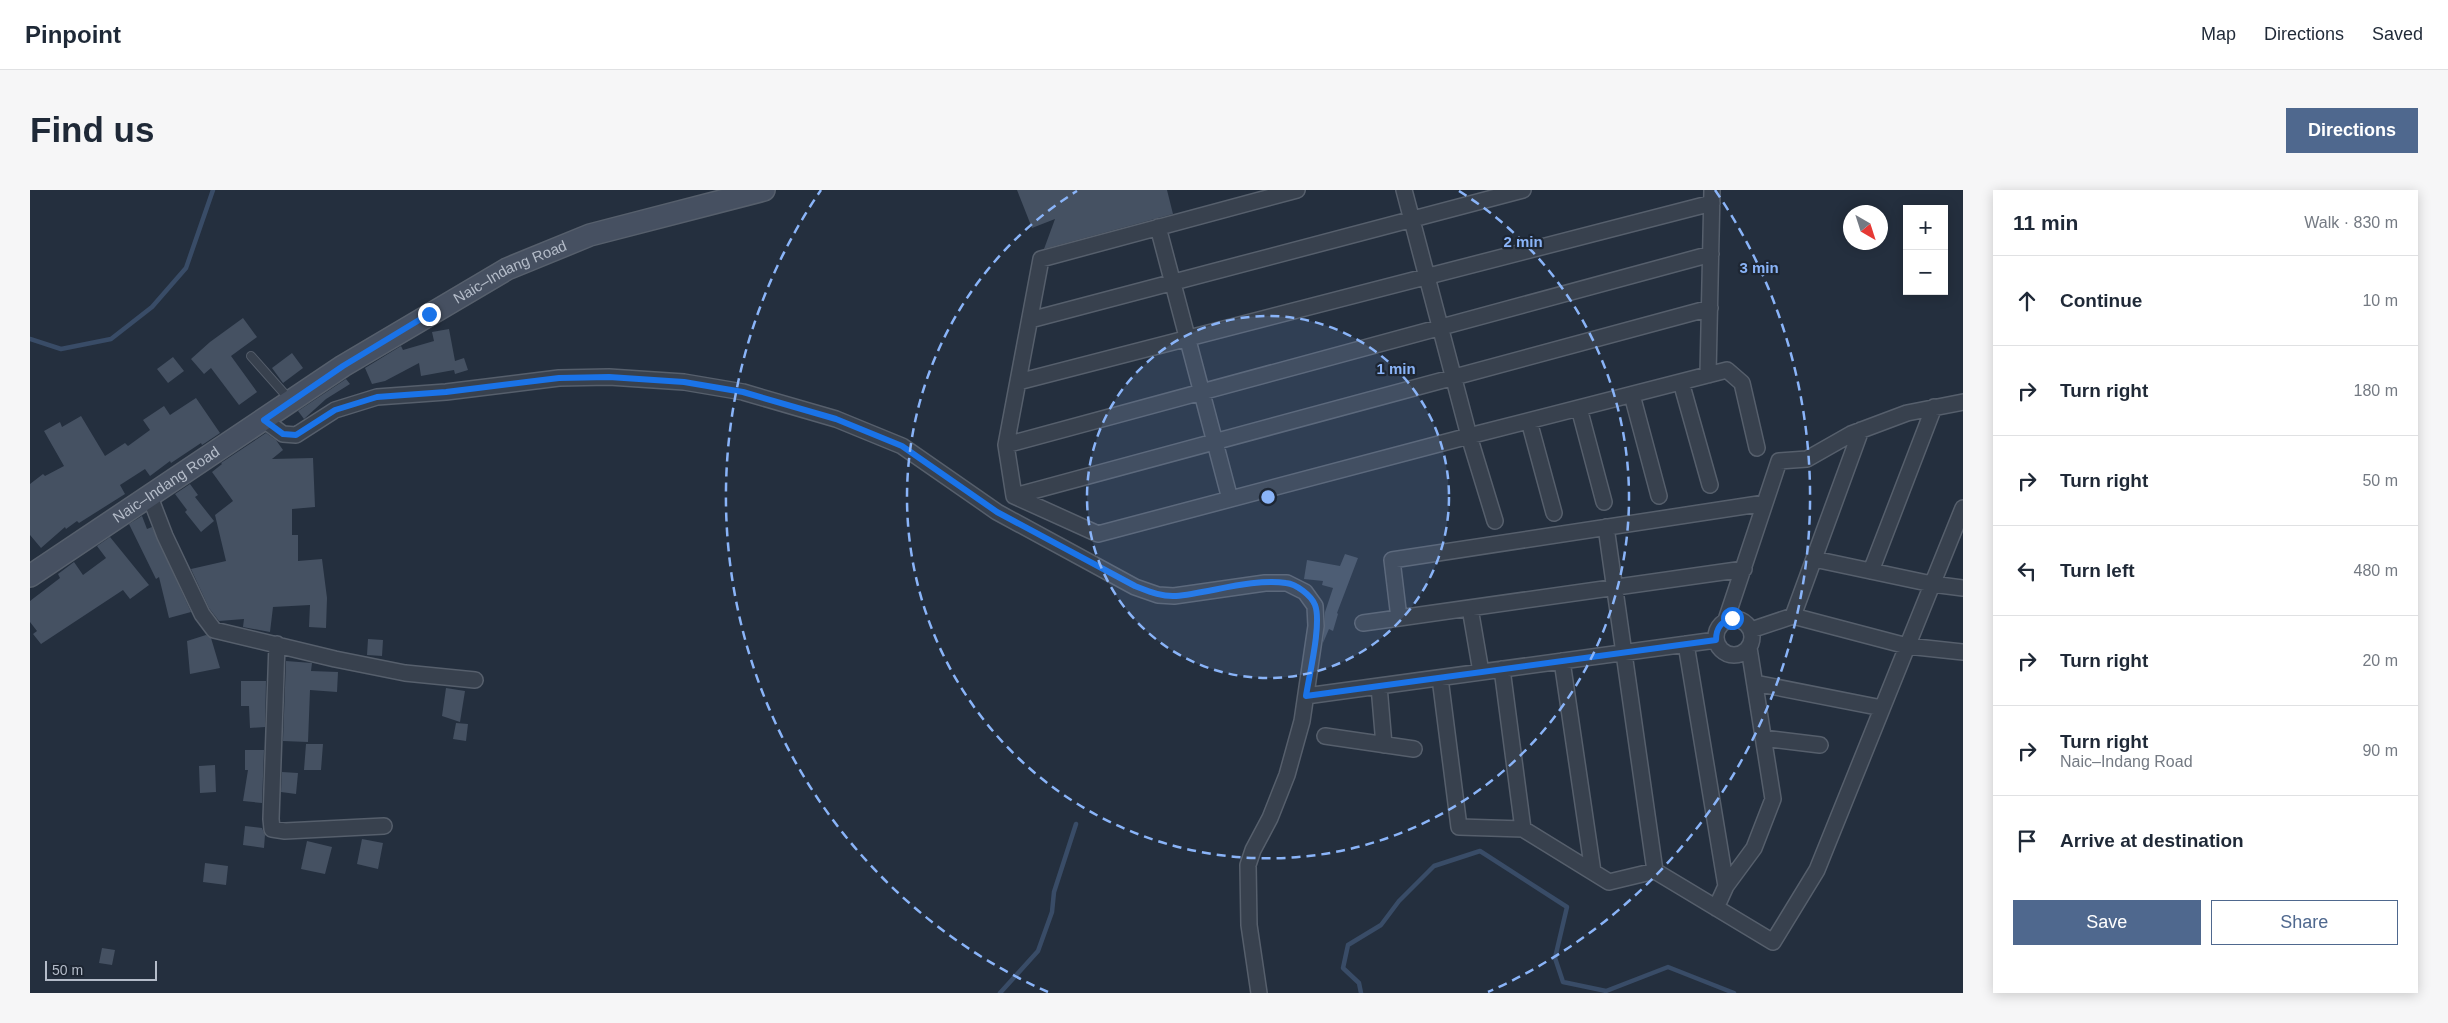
<!DOCTYPE html>
<meta charset="utf-8">
<style>
body{margin:0;font-family:Helvetica,sans-serif;background:#f6f6f7;color:#1f2937}
.controls{position:absolute;right:15px;top:15px;display:grid;overflow:hidden;border-radius:0px;box-shadow:0 2px 12px #0003}
.controls button{width:45px;height:45px;display:grid;place-items:center;padding:0;border:0;border-bottom:1px solid #e0e1e3;background:#fff;color:#1f2937;font:25px sans-serif}
.compass{position:absolute;left:1813px;top:15px;width:45px;height:45px;border-radius:50%;background:#fff;box-shadow:0 2px 12px #0003;rotate:141deg}
.scale{position:absolute;left:15px;bottom:12px;width:112px;box-sizing:border-box;padding-left:5px;border:2px solid #b4bcc9;border-top:0;font-size:14px;line-height:18px;white-space:nowrap;color:#b4bcc9;-webkit-text-stroke:4px #1d2633;paint-order:stroke}
.stop{position:absolute;width:15px;height:15px;margin:-11px;border:4px solid #1a73e8;border-radius:50%;background:#fff}
.stop.end{background:#1a73e8;border-color:#fff;box-shadow:0 1px 5px #0008}
.list{margin:0;padding:0;list-style:none}
h2{display:flex;justify-content:space-between;align-items:center;height:65px;margin:0;padding:0 20px;font-size:21px}
h2 small{font-size:16px;font-weight:400;color:#747a83}
.list li{display:grid;grid-template-columns:32px 1fr auto;gap:15px;align-items:center;box-sizing:border-box;height:90px;padding:0 20px;border-top:1px solid #e0e1e3}
.list b{display:block;font-size:19px;white-space:nowrap}
.list p{margin:0;font-size:16px;white-space:nowrap;color:#747a83}
.list em{font-size:16px;font-style:normal;color:#747a83}
.actions{display:flex;gap:10px;padding:15px 20px}
.actions a{flex:1;padding:11px 0;border:1px solid #4f688e;border-radius:0px;text-align:center;font-size:18px;color:#4f688e}
.actions .main{background:#4f688e;color:#fff}
.icon{flex:none;width:28px;height:28px;fill:none;stroke:currentColor;stroke-width:2;stroke-linecap:round;stroke-linejoin:round}
.map{position:relative;flex:none;width:1933px;height:803px;overflow:hidden;border-radius:0px}
header{display:flex;align-items:center;gap:30px;box-sizing:border-box;height:70px;padding:0 25px;background:#fff;border-bottom:1px solid #e0e1e3}
header strong{font-size:24px}
nav{display:flex;gap:28px;margin-inline-start:auto;font-size:18px}
.intro{display:flex;align-items:center;justify-content:space-between;box-sizing:border-box;height:120px;padding:0 30px}
h1{margin:0;font-size:35px}
.button{padding:12px 22px;border-radius:0px;background:#4f688e;color:#fff;font-size:18px;font-weight:700}
main{display:flex;gap:30px;padding:0 30px}
aside{flex:1;background:#fff;border-radius:0px;box-shadow:0 2px 12px #0003}
.map>svg:first-child{display:block}
</style>
<header>
<strong>Pinpoint</strong>
<nav><a>Map</a><a>Directions</a><a>Saved</a></nav>
</header>
<div class="intro"><h1>Find us</h1><a class="button">Directions</a></div>
<main>
<div class="map">
<svg width="1933" height="803" viewBox="0 0 1933 803">
<rect width="100%" height="100%" fill="#242f3e"/>
<g fill="none" stroke-linecap="round" stroke-linejoin="round">
<path stroke="#394c67" stroke-width="4.5" d="M0,149L31,159L81,149L122,117L156,78L183,0
M970,803L1008,761L1022,722L1024,702L1046,634
M1331,803L1329,793L1313,778L1318,755L1351,735L1369,711L1404,676L1450,661L1537,717L1525,768L1533,792L1576,801L1638,777L1704,803"/>
</g>
<path fill="#455162" d="M987,0H1137L1143,24L1014,59L1025,29L1002,38Z
M213,128L227,147L201,166L227,202L209,215L181,178L174,184L161,169L180,152Z
M419,139L425,171L434,168L438,180L425,184L424,180L391,186L389,173L355,191L342,194L335,178L371,156L373,160L404,151L402,142Z
M262,163L273,178L253,193L242,178Z
M143,167L154,181L138,193L127,179Z
M316,189L320,194L296,209L274,229L268,221Z
M166,208L190,243L172,255L171,253L141,273L140,271L120,286L115,279L90,295L95,304L49,333L47,331L36,339L35,337L11,358L0,345V294L13,284L15,286L34,276L14,241L30,232L32,237L51,226L75,266L95,253L98,256L120,240L113,230L134,216L140,225Z
M236,243L246,250L253,260L242,269L283,268L285,317L262,319V345H268V371L292,369L297,408L296,438L279,437L280,415L243,417L240,442L213,437L214,429L189,431L179,418L161,379L196,371L185,325L203,311L182,282L192,274L191,273Z
M160,294L168,305L165,307L184,331L171,342L155,322L157,320L145,304Z
M112,326L117,339L122,337L161,422L139,428L129,387L126,389L99,334Z
M80,347L119,395L100,409L93,400L11,454L3,444L7,441L0,432V411L30,388L28,384L44,372L53,385L76,368L67,356Z
M1315,364L1328,368L1307,423L1308,424L1303,441L1299,439L1293,453L1295,422L1303,398L1292,395L1293,391L1274,389L1277,370L1310,376Z
M176,445L181,448L190,478L160,484L157,451Z
M338,449L353,450L352,466L337,465Z
M256,471L282,473L281,481L308,482L307,502L280,500L278,552L253,551Z
M211,491H236L235,537L220,538L219,516H211Z
M416,498L435,501L430,532L412,526Z
M426,533L438,534L436,551L423,549Z
M276,554H293L291,580H274Z
M215,560H234L232,613L213,611L218,580H215Z
M185,575L186,602L170,603L169,576Z
M252,582L268,583L266,604L251,602Z
M215,636L232,638L235,645L234,658L213,655Z
M332,649L353,653L348,679L327,674Z
M277,651L302,657L295,684L271,679Z
M175,673L198,676L196,695L173,692Z
M72,758L85,760L82,775L69,773Z"/>
<g fill="none" stroke-linecap="round" stroke-linejoin="round">
<g stroke="#565f6c" stroke-width="10">
<path id="lane" d="M221,166L260,210"/>
</g>
<g stroke="#565f6c" stroke-width="18">
<path id="street" d="M1267,0L1011,69L976,255L984,306L1068,344L1439,246L1697,180L1712,193L1727,258
M1374,0L1439,246L1465,331
M1128,37L1200,309
M1000,130L1493,0
M1678,185L1682,0
M988,192L1682,13
M1651,192L1680,295
M1602,205L1629,306
M1549,218L1574,312
M234,230L253,244L266,245L305,220L347,207L416,202L529,188L579,187L654,192L713,202L806,229L872,256L967,322L1105,397L1128,405L1144,406L1235,393H1257L1275,402L1285,416L1286,436L1272,531L1257,585L1240,628L1223,660L1218,675L1219,735L1229,803
M1499,231L1524,323
M976,255L1681,64
M984,306L1680,118
M120,307L135,346L172,424L184,440L305,469L375,483L445,490
M1576,337L1625,681
M1784,369L1902,394L1933,398
M1714,379L1369,428L1362,370L1735,313
M1841,381L1904,217
M1440,418L1451,482
M1763,426L1831,240
M1686 447a18 18 0 1 1 36 0a18 18 0 1 1-36 0Z
M1696,430L1749,271L1777,269L1821,244L1877,223L1933,212
M1333,433L1369,428
M1721,440L1763,426L1877,456L1933,462
M247,454L241,629L242,639L255,641L354,636
M1656,454L1696,696L1686,718
M1532,471L1563,682
M1472,479L1493,639
M1410,488L1429,637L1493,639L1579,692L1625,681L1743,752L1787,680L1933,318
M1725,493L1852,518
M1349,496L1354,555
M1276,506L1686,450
M1295,546L1384,559
M1733,548L1790,555
M1696,696L1724,658L1743,609L1719,458"/>
</g>
<g stroke="#565f6c" stroke-width="24">
<g id="secondary">
<path id="s1" d="M0,386L313,176L477,79L560,45L734,0"/>
</g>
</g>
<use href="#lane" stroke="#38414e" stroke-width="8"/>
<use href="#street" stroke="#38414e" stroke-width="15"/>
<use href="#secondary" stroke="#465061" stroke-width="21"/>
</g>
<g fill="none" stroke-linecap="round" stroke-linejoin="round">
<path stroke="#1a73e8" stroke-width="6" d="M399,124L313,176L234,230L253,244L266,245L305,220L347,207L416,202L529,188L579,187L654,192L713,202L806,229L872,256L967,322L1105,396C1118,401 1131,407 1146,406C1179,403 1223,388 1256,393C1266,394 1281,405 1285,415C1292,433 1279,486 1276,506L1686,450C1686,438 1691,432 1702,428"/>
</g>
<circle cx="1238" cy="307" r="181" fill="#8ab4f8" fill-opacity=".12"/>
<g fill="none" stroke="#8ab4f8" stroke-width="2.5" stroke-dasharray="9 6">
<circle cx="1238" cy="307" r="181"/>
<path d="M1429 1A361 361 0 1 1 1047 1"/>
<path d="M1018 802A542 542 0 0 1 791 0M1685 0A542 542 0 0 1 1458 802"/>
</g>
<g text-anchor="middle" stroke-width="4.5" stroke-linejoin="round" paint-order="stroke">
<g font-size="15" fill="#b4bcc9" stroke="#1d2633">
<text dy="5" stroke="none"><textPath href="#s1" startOffset="569">Naic–Indang Road</textPath></text>
<text dy="5" stroke="none"><textPath href="#s1" startOffset="164">Naic–Indang Road</textPath></text>
</g>
</g>
<circle cx="1238" cy="307" r="8" fill="#8ab4f8" stroke="#1d2633" stroke-width="2.5"/>
<g font-size="15" text-anchor="middle" font-weight="bold" fill="#8ab4f8" stroke="#1d2633" stroke-width="4.5" stroke-linejoin="round" paint-order="stroke">
<text x="1493" y="57">2 min</text>
<text x="1729" y="83">3 min</text>
<text x="1366" y="184">1 min</text>
</g>
</svg>
<div class="controls">
<button>+</button>
<button>−</button>
</div>
<svg class="compass" viewBox="-18 -18 36 36"><path d="M0-13l5 13h-10z" fill="#e53935"/><path d="M0 13l5-13h-10z" fill="#747a83"/></svg>
<div class="scale">50 m</div>
<div class="stop" style="left:1702px;top:428px"></div>
<div class="stop end" style="left:399px;top:124px"></div>
</div>
<aside>
<h2>11 min<small>Walk · 830 m</small></h2>
<ul class="list">
<li><svg class="icon" aria-label="ahead" viewBox="0 0 24 24"><path d="M12 20V5M6 11l6-6 6 6"/></svg><div><b>Continue</b></div><em>10 m</em></li>
<li><svg class="icon" aria-label="right" viewBox="0 0 24 24"><path d="M7 20v-9h11M14 6l5 5-5 5"/></svg><div><b>Turn right</b></div><em>180 m</em></li>
<li><svg class="icon" aria-label="right" viewBox="0 0 24 24"><path d="M7 20v-9h11M14 6l5 5-5 5"/></svg><div><b>Turn right</b></div><em>50 m</em></li>
<li><svg class="icon" aria-label="left" viewBox="0 0 24 24"><path d="M17 20v-9H6M10 6l-5 5 5 5"/></svg><div><b>Turn left</b></div><em>480 m</em></li>
<li><svg class="icon" aria-label="right" viewBox="0 0 24 24"><path d="M7 20v-9h11M14 6l5 5-5 5"/></svg><div><b>Turn right</b></div><em>20 m</em></li>
<li><svg class="icon" aria-label="right" viewBox="0 0 24 24"><path d="M7 20v-9h11M14 6l5 5-5 5"/></svg><div><b>Turn right</b><p>Naic–Indang Road</p></div><em>90 m</em></li>
<li><svg class="icon" aria-label="arrive" viewBox="0 0 24 24"><path d="M6 21V4h12l-3 4 3 4H6"/></svg><div><b>Arrive at destination</b></div></li>
</ul>
<div class="actions"><a class="main">Save</a><a>Share</a></div>
</aside>
</main>
